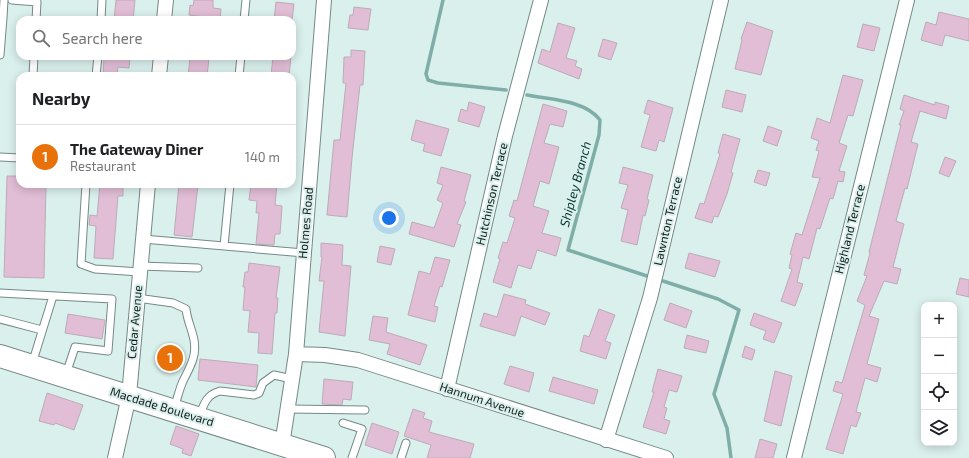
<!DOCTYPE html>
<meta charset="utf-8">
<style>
body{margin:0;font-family:"Exo 2",sans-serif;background:#f2f2f2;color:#202124}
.controls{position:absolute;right:12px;bottom:12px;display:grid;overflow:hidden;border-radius:8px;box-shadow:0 2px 10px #0003}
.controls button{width:36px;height:36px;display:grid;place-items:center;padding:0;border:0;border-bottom:1px solid #e0e0e0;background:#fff;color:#202124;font:20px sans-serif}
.you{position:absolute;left:389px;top:218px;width:14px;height:14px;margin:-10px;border:3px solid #fff;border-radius:50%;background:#1a73e8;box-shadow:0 0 0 6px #1a73e833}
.badge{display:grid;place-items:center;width:26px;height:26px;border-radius:50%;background:#111827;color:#fff;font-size:13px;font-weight:700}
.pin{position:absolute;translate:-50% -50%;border:2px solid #fff;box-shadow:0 1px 4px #0006}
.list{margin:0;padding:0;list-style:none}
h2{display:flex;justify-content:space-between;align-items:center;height:52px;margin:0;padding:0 16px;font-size:17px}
h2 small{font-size:13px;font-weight:400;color:#757577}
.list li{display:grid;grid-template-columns:26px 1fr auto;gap:12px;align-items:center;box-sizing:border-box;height:64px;padding:0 16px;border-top:1px solid #e0e0e0}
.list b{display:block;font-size:15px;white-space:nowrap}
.list p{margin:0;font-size:13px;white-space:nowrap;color:#757577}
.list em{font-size:13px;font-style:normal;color:#757577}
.icon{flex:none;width:22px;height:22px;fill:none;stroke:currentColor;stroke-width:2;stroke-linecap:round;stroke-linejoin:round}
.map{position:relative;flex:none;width:969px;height:458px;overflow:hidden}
.search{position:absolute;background:#fff;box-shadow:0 2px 10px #0003;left:16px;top:16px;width:280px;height:44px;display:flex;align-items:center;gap:10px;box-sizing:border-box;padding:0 14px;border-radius:12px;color:#757577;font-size:15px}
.panel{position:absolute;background:#fff;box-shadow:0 2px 10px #0003;left:16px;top:72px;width:280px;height:116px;border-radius:12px}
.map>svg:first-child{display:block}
</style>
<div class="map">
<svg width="969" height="458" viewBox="0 0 969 458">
<rect width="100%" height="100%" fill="#daf0ed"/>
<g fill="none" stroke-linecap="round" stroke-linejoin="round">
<path stroke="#7faea8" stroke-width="3.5" d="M443,0L426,74L428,80L438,83L506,90
M527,95C551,100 585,100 600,120L599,135L568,250L647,276
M663,281L718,299L739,310L714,394L727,428L731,458"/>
</g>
<path fill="#e1bdd6" stroke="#bcacb7" d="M116,0H135L133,20H114Z
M194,0H213V8L221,9L220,19L189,15L190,5L193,6Z
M276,2L294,4L292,20H274Z
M354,7L371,9L368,30L348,28L350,15H353Z
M939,12L969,19V41L945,35L942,46L921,40L926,22L936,25Z
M747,22L773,31L761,75L735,69L742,40L741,39Z
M558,23L575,28L566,58L577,61L575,66L582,69L579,79L538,63L542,49L550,52Z
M863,24L880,28L874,51L857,47Z
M603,39L617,43L611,60L598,56Z
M351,50L365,51L363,85H360L352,158L347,217L327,215L334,140H340L346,83H343L344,57H351Z
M104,56H130L129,68L118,67L117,76H103Z
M273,56H291L289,76H271Z
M190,58L209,59L207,76H188Z
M843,75L863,80L853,116L848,115L839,143L847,146L839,171L845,172L843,182L838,181L833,199L830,198L820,229L817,228L809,259L803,257L797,282L803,284L795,306L781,301L792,269L789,268L792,255L790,254L796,233L802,235L820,178L812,177L819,151L816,150L819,141L811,138L817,118L830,123Z
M726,90L746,95L742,112L722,107Z
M904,95L935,105V102L949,106L946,119L920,111L911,142L918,144L907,189L905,188L896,221L904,224L893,267L901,269L897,284L884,281L869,316L879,319L867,364L881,368L877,382L865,378L856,412L861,413L856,427L851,425L843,454L826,449L843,394L833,391L836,381L842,383L865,305L857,301L867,276L864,275L870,253L869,252L901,125H899L904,111L900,109Z
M648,100L673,108L664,142L659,140L656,151L641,147L650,115L644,113Z
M469,102L485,107L479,127L458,121L461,109L467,111Z
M543,104L567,111L563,127L550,124L544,143L559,147L549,184L540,181L533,206L549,211L542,233L561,238L556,256L537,250L531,269L518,265L511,288L493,282L500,259L498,258L503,242L507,243L515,218L509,216L514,200L517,201Z
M416,120L449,129L441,156L423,151L425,144L411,140Z
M768,126L782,131L777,146L763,141Z
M723,134L740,139L731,172L733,173L727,194L718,217L714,216L712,223L695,218L700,203L704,204L720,154L718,153Z
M945,157L956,161L949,177L939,173Z
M441,167L471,175L464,201L466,202L457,224L461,225L454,247L409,234L412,222L434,228L443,203L437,200L443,185L437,183Z
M623,167L653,175L647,199L649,200L645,216L643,215L637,245L621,241L628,210L621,208L628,185L619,183Z
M758,170L770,173L766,186L754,182Z
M7,176H20V184H46L44,278L4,277Z
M100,184H123V196H118L113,259L94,258L96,226L89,225L90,215L97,216Z
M179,184L198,185L192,237L174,235Z
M251,184H277L275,205L282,206L280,234H275L274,245L256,244L259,213H256L257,201L249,200Z
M321,243L343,245L342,265L351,266L345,336L319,332L324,281H319L322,257H321Z
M380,246L395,249L391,265L377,262Z
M689,253L720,261L715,277L685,268Z
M435,257L450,260L442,287L440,286L434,306L438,307L435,322L408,315L419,271L430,274Z
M249,263L280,267L276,298H278L277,313H275L272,354L258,353L259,333L248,332L250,311L243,310L245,287H243L245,272H248Z
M960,278L969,280V297L956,294Z
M504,294L526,300L525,304L550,313L545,325L521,316L515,336L480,326L484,313L497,317Z
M670,303L692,311L686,328L664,320Z
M599,309L615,315L605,341L611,343L606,359L580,351L584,335L589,337Z
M754,313L782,323L774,343L763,339L766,331L750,325Z
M68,314L105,320L102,339L65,333Z
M373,316L388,318L386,332L427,345L420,365L387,354L390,344L369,340Z
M687,335L709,341L706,353L684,348Z
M745,346L755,350L752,360L742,357Z
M200,359L258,365L256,387L198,380Z
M510,366L534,373L529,392L504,384Z
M658,369L682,376L677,392L669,390L664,407L667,408L664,419L670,421L666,434L643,427L654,392H652Z
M775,371L792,376L781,426L764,421Z
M553,377L598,390L594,404L549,391Z
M324,379L353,382L351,400L343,399L342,405L322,404Z
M47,393L83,405L74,430L55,423L54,425L39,421Z
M413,409L425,413L423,418L432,421L429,432L474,444L470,458H427L431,445L404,436Z
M372,423L399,432L392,454L365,445Z
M176,426L199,434L191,456L182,453L183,449L170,444Z
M760,439L777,444L773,458H755Z"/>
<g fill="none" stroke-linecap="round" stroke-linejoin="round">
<g stroke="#758986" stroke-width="9">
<path id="lane" d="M12,0L37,2L36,20
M0,18H3L0,55
M3,18L4,0
M101,20L102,0
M244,20L246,0
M33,76L34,56
M96,76L98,56
M239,76L241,56
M0,157L20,158
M86,184L81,264L95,269L140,272
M143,239L304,253
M224,246L230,184
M140,266L198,268
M0,293L112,299L108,351L75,347L66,374
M137,298L173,303L186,309C187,320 192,329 194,340C197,356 190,367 183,381C179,390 177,400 174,408
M0,319L42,330
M32,364L53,296
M288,409L365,410
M199,417C204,404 206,395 220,391L254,395L259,393L263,383L274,375L292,379
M343,423L362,429L352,458
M401,458L406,443"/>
</g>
<g stroke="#758986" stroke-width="16">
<path id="street" d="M164,20L166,0
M159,76L161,56
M296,354L325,355L358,360L666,458
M447,389L505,136L541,0
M606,440L650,298L721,0
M282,445L296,354L324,0
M115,458L129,396L148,184
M794,458L907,0"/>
</g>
<g stroke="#758986" stroke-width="24">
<path id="primary" d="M0,356L324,458"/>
</g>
<use href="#lane" stroke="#fff" stroke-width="7"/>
<use href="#street" stroke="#fff" stroke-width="14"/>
<use href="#primary" stroke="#fff" stroke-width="22"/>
</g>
<g text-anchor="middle" stroke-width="4" stroke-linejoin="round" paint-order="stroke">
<g font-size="12" fill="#151c1b" stroke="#daf0ed">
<text transform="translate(492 194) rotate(-77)" y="4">Hutchinson Terrace</text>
<text transform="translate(668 221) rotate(-77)" y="4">Lawnton Terrace</text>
<text transform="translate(306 223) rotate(-85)" y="4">Holmes Road</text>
<text transform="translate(850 229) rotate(-76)" y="4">Highland Terrace</text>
<text transform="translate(135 322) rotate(-85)" y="4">Cedar Avenue</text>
<text transform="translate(482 400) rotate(18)" y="4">Hannum Avenue</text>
<text transform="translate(162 407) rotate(17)" y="4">Macdade Boulevard</text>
</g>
<g font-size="13" font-style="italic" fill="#083733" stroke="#daf0ed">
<text transform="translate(575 184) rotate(-75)" y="5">Shipley Branch</text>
</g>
</g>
</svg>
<div class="controls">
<button>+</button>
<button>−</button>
<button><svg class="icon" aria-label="locate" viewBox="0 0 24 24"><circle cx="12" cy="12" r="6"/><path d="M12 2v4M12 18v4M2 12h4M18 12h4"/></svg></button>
<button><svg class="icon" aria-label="layers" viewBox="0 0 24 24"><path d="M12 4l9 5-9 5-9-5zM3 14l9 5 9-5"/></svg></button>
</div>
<div class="you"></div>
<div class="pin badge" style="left:170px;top:358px;background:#e8710a">1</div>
<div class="search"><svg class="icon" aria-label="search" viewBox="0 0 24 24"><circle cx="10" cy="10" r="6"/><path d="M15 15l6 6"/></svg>Search here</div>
<section class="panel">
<h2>Nearby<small></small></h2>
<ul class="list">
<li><span class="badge" style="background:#e8710a">1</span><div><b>The Gateway Diner</b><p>Restaurant</p></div><em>140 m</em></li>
</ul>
</section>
</div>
